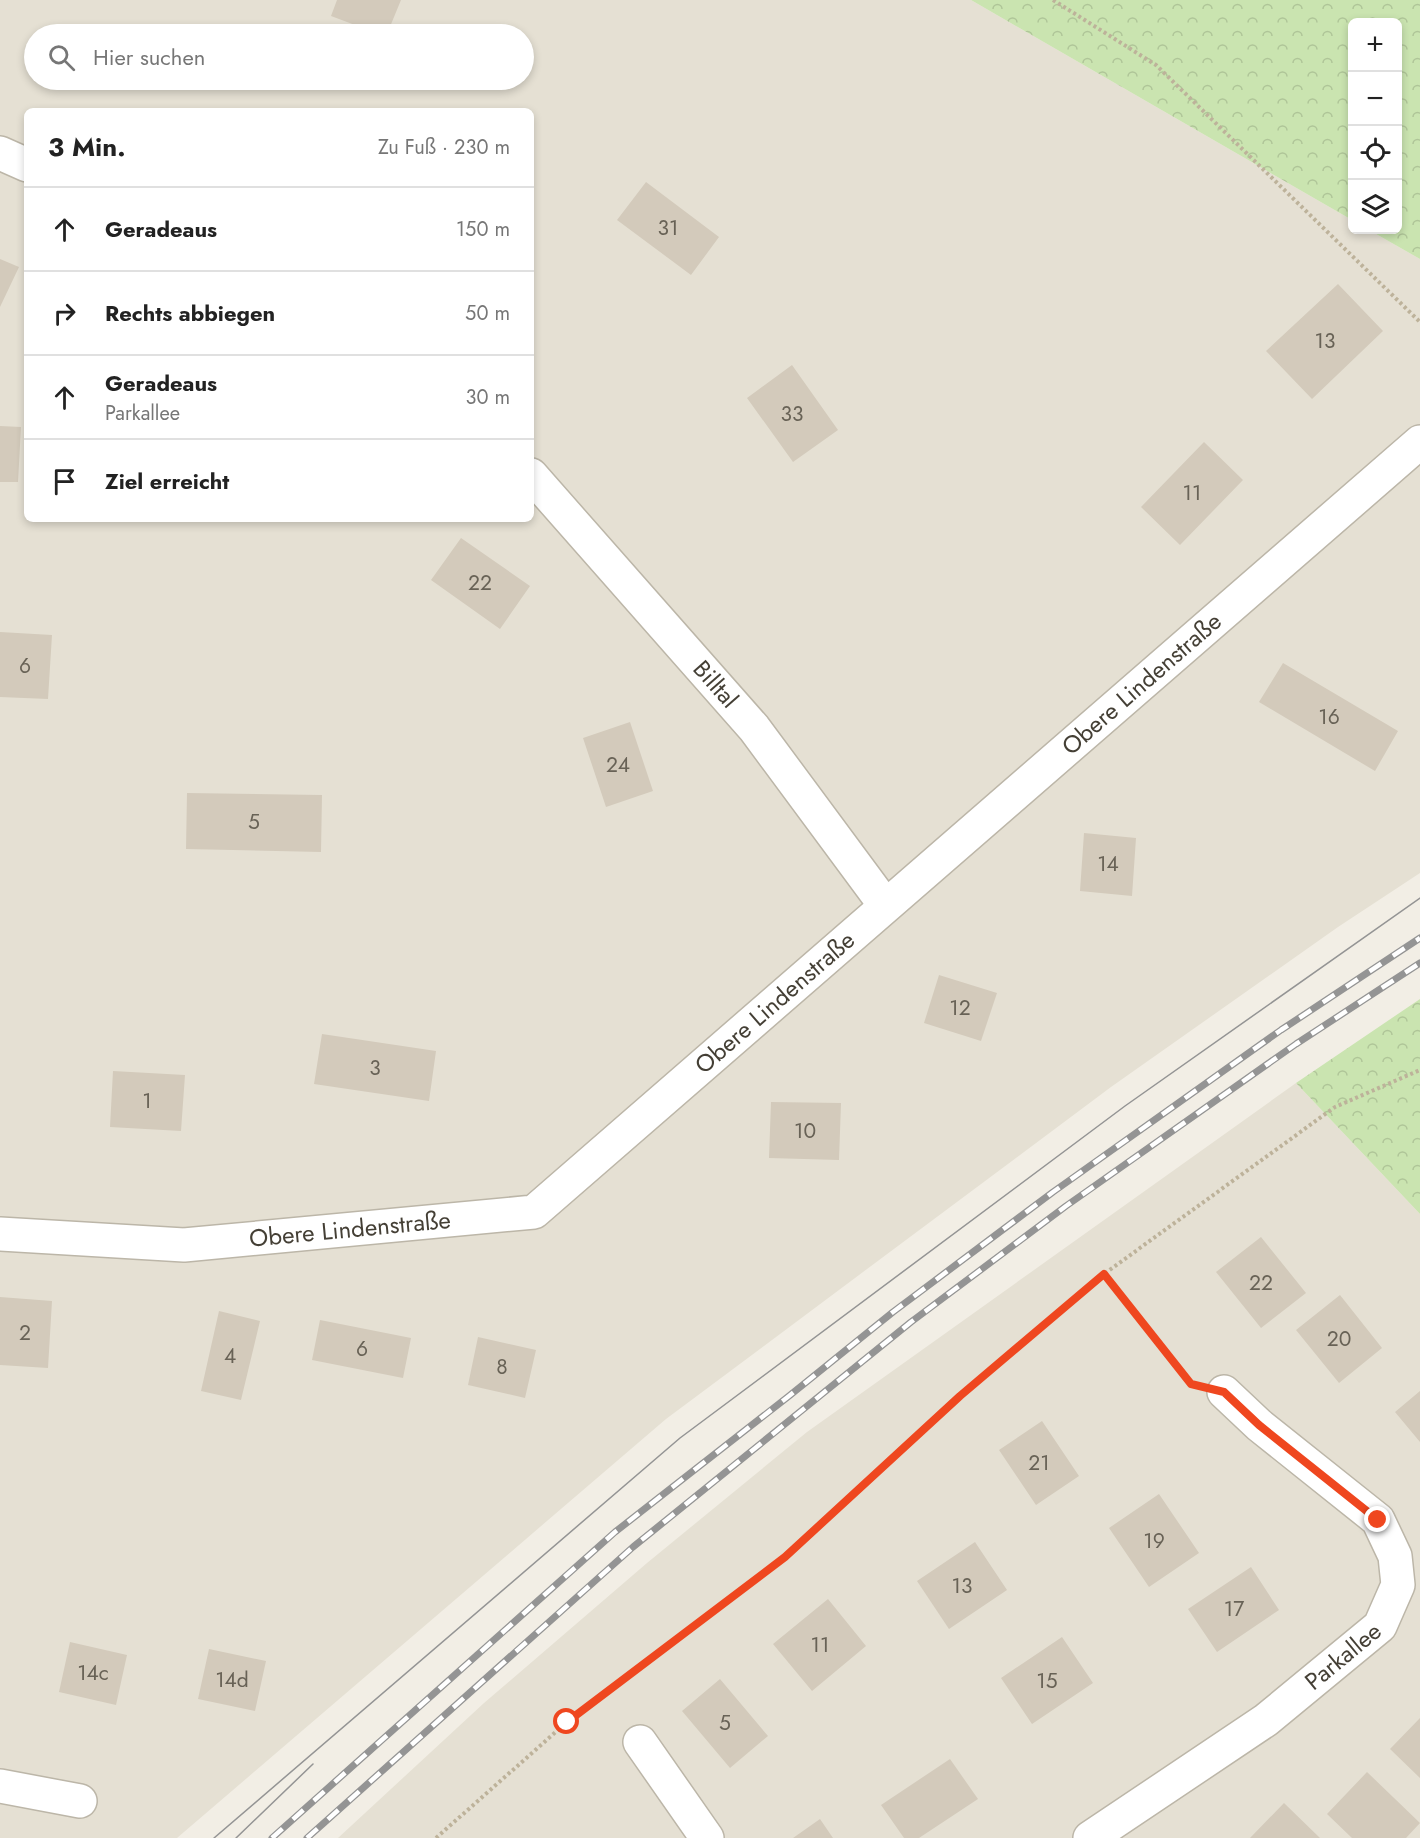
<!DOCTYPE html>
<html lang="de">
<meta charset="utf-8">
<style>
body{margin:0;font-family:Jost,sans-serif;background:#f2f2f2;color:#222}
.controls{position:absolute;right:18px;top:18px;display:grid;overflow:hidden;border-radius:9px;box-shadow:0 3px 9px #0003}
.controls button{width:54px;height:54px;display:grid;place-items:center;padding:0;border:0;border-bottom:2px solid #e0e0e0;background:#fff;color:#222;font:30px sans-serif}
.stop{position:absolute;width:18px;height:18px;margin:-14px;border:4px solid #ef471f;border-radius:50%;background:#fff}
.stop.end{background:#ef471f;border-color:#fff;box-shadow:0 2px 6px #0008}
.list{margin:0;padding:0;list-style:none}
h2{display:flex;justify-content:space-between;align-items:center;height:78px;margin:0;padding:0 24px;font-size:26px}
h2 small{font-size:20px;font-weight:400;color:#767676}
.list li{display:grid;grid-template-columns:39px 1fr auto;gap:18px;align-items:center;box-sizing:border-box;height:84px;padding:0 24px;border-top:2px solid #e0e0e0}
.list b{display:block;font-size:22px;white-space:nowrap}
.list p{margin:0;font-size:20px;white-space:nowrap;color:#767676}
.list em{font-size:20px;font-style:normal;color:#767676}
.icon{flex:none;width:33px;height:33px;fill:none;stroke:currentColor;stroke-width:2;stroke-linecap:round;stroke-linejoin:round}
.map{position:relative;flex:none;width:1420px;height:1838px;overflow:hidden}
.search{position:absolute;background:#fff;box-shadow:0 3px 9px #0003;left:24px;top:24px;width:510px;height:66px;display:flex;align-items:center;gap:15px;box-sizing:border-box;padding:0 21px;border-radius:33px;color:#767676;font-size:22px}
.panel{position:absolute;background:#fff;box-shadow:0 3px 9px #0003;left:24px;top:108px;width:510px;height:414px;border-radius:9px}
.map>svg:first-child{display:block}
</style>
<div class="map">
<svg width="1420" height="1838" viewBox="0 0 1420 1838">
<defs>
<pattern id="forest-crowns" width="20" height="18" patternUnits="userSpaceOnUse" patternTransform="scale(1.5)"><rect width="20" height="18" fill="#cae4b0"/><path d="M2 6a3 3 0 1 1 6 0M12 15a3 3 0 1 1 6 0" fill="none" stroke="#afc598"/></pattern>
</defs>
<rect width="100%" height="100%" fill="#f2eee5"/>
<path fill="#e5e0d3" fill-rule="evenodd" d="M0,0H971L1352,220V230H1369L1420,259V873L1338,927L1111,1087L666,1419L177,1838H0ZM34,34H524V80H34ZM27,111H531V519H27Z
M1296,1083L1420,1214V1838H338L484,1703L647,1563L807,1432Z"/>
<path fill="url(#forest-crowns)" d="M971,0H1420V259L1369,230H1398V22H1352V220Z
M1420,999V1214L1296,1083Z"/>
<path fill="#d3cabb" d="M337,0H401L387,34H379L331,16Z
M646,182L719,237L691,275L617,220Z
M0,259L19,267L0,307Z
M1338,284L1383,331L1312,399L1266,351Z
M792,365L838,430L793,462L747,398Z
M0,426L21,427L18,482H0Z
M1204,442L1243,480L1180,545L1141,507Z
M461,538L530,586L500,629L431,580Z
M0,632L52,635L48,699L0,697Z
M1283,663L1398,731L1375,771L1259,702Z
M630,722L653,791L606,807L583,738Z
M187,793L322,795L321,852L186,849Z
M1084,833L1136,838L1132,896L1080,891Z
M939,975L997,993L981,1041L924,1023Z
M322,1034L436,1051L429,1101L314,1084Z
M113,1071L185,1075L181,1131L110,1127Z
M771,1102L841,1103L839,1160L769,1158Z
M1261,1237L1306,1293L1261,1328L1216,1272Z
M1340,1295L1382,1348L1339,1383L1296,1330Z
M0,1297L52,1301L48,1368L0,1365Z
M219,1311L260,1321L241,1400L201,1391Z
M320,1320L411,1338L403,1378L312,1360Z
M478,1337L536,1350L525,1398L468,1385Z
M1420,1391V1442L1395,1412Z
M1042,1421L1079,1476L1036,1505L999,1450Z
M1159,1494L1199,1553L1149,1587L1109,1528Z
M975,1542L1007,1590L949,1629L917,1581Z
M1251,1567L1279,1610L1217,1652L1188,1609Z
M828,1599L866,1646L812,1691L773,1644Z
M1062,1637L1093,1683L1032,1724L1001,1678Z
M70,1642L127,1655L116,1705L59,1692Z
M209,1649L266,1661L255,1711L198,1699Z
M720,1679L768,1736L730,1768L682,1711Z
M1420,1718V1778L1390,1749Z
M950,1759L978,1799L919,1838H904L881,1805Z
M1367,1772L1420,1823L1406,1838H1352L1327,1814Z
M1284,1803L1320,1838H1250Z
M820,1819L833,1838H793Z"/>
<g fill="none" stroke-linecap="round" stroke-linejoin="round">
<g stroke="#bcb6a8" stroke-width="36">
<g id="minor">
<path d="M0,153L27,165"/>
<path id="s1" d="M531,475L754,728L885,905"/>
<path id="s2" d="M0,1234L184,1245L534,1212L1420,442"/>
<path d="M640,1742L707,1838"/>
<path d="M0,1786L80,1801"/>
<path id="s3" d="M1090,1838L1266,1720L1380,1626L1398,1585L1395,1556L1378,1520L1259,1425L1224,1392"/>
</g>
</g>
<path stroke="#bdb29a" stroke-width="4" stroke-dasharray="3 3" stroke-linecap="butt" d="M1053,0L1156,65L1420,322
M1104,1274L1191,1384H1194
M436,1838L567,1722L785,1557L960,1396L1104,1274L1335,1107L1420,1070"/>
<use href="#minor" stroke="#fff" stroke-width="33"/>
<path stroke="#949494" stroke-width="1.5" d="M214,1838L680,1438L1125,1106L1420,898
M236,1838L313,1764"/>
<g stroke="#949494" stroke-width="7">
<path id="rail" d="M272,1838L615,1532L789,1396L893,1312L1053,1192L1281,1030L1420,938
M307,1838L633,1547L911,1322L1066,1206L1296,1044L1420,963"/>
</g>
<use href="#rail" stroke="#fff" stroke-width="4.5" stroke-dasharray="14" stroke-linecap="butt"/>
</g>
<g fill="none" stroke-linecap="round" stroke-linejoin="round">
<path stroke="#ef471f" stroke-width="8" d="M567,1722L785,1557L960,1396L1104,1274L1191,1384L1224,1392L1259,1425L1378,1520"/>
</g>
<g text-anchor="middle" stroke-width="6" stroke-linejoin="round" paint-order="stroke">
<g font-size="21" fill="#686256">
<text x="668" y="235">31</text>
<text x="1325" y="348">13</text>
<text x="792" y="421">33</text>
<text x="1192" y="500">11</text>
<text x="480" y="590">22</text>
<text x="25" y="673">6</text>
<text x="1329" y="724">16</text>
<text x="618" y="772">24</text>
<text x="254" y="829">5</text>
<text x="1108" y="871">14</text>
<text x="960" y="1015">12</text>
<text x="375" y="1075">3</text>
<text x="147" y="1108">1</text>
<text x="805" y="1138">10</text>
<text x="1261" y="1290">22</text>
<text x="25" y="1340">2</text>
<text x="1339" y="1346">20</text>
<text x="362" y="1356">6</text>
<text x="230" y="1363">4</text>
<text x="502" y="1374">8</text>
<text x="1039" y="1470">21</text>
<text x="1154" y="1548">19</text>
<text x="962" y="1593">13</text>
<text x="1234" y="1616">17</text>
<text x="820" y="1652">11</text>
<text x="93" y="1680">14c</text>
<text x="232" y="1687">14d</text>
<text x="1047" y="1688">15</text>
<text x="725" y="1730">5</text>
</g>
<g font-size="24" fill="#443f35" stroke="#fff">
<text dy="8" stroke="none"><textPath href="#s2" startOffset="1341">Obere Lindenstraße</textPath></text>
<text dy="8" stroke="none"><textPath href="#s1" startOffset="279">Billtal</textPath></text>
<text dy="8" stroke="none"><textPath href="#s2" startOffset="855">Obere Lindenstraße</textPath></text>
<text dy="8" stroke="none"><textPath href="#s2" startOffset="351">Obere Lindenstraße</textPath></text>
<text dy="8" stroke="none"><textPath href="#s3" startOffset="312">Parkallee</textPath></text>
</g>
</g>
</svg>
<div class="controls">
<button>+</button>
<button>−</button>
<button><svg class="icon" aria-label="locate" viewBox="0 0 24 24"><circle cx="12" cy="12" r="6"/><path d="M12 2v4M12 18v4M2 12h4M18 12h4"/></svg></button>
<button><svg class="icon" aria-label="layers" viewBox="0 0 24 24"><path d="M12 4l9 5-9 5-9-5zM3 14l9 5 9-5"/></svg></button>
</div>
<div class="stop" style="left:567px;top:1722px"></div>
<div class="stop end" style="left:1378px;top:1520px"></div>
<div class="search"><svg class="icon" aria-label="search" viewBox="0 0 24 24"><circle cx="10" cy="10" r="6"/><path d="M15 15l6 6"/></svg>Hier suchen</div>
<section class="panel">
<h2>3 Min.<small>Zu Fuß · 230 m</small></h2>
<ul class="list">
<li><svg class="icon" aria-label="ahead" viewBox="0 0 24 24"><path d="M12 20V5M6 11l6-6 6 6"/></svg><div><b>Geradeaus</b></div><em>150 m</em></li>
<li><svg class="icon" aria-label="right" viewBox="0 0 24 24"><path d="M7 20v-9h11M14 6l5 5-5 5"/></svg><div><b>Rechts abbiegen</b></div><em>50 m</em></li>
<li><svg class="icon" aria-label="ahead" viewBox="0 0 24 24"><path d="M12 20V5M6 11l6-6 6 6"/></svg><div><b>Geradeaus</b><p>Parkallee</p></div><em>30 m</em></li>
<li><svg class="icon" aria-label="arrive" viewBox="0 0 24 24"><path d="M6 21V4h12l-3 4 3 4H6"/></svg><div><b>Ziel erreicht</b></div></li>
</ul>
</section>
</div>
